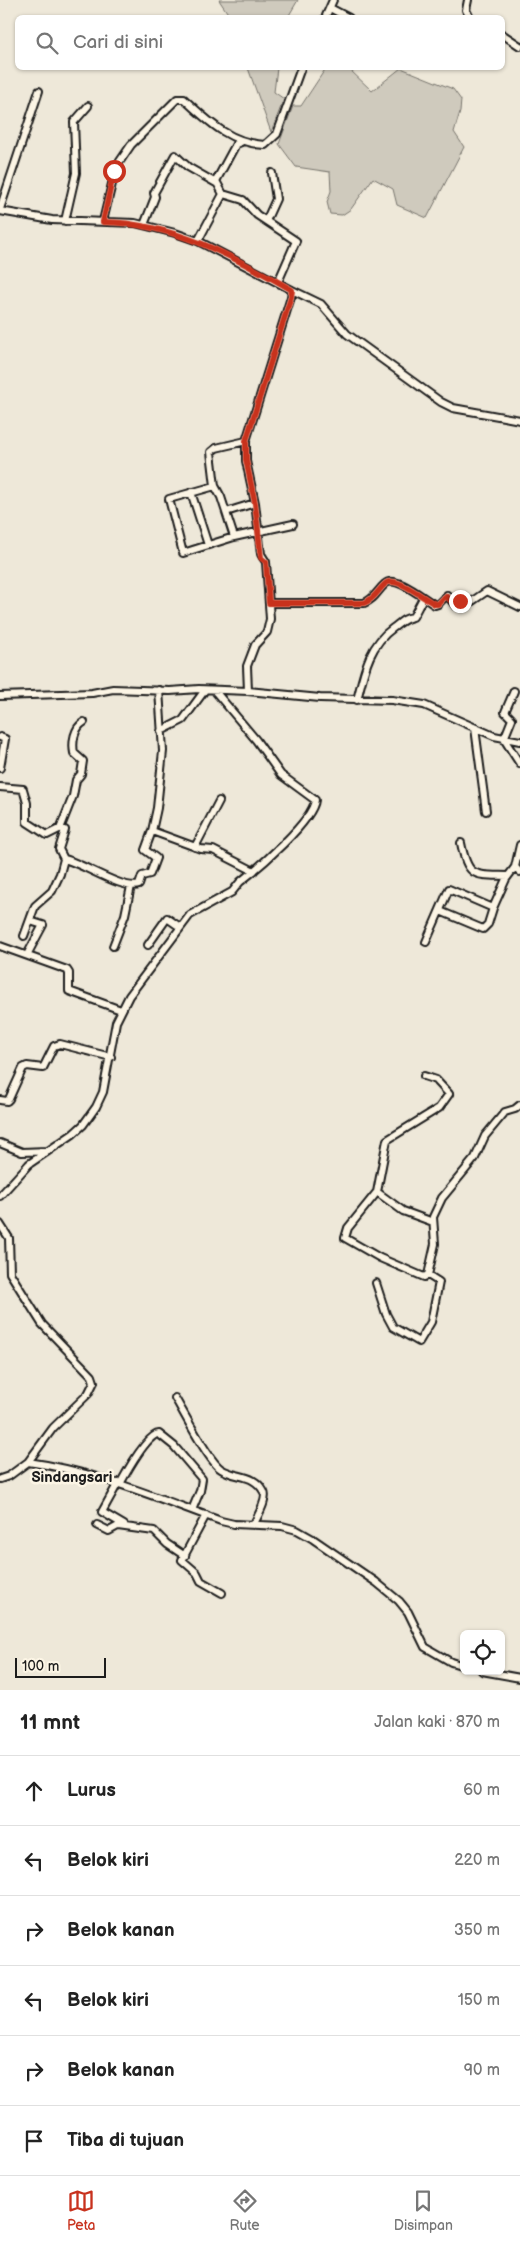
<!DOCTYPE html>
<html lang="id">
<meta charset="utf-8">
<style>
body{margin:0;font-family:"Balsamiq Sans",sans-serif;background:#f2f2f2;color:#222}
.controls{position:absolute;right:15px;bottom:15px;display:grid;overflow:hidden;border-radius:8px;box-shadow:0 1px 4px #0004}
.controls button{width:45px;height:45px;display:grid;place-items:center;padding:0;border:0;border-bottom:1px solid #e0e0e0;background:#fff;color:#222;font:25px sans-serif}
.scale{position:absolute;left:15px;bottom:12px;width:91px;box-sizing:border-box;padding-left:5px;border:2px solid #1c1c1c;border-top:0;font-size:14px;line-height:18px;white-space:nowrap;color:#1c1c1c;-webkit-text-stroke:4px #fcf5e5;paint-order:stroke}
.stop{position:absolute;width:15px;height:15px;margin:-11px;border:4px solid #c8321e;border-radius:50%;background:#fff}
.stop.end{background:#c8321e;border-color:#fff;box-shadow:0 1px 5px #0008}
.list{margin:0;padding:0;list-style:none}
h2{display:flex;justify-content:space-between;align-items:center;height:65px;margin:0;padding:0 20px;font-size:21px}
h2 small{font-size:16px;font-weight:400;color:#767676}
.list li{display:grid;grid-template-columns:32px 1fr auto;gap:15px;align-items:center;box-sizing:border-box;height:70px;padding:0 20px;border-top:1px solid #e0e0e0}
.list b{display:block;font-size:19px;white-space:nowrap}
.list em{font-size:16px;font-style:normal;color:#767676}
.icon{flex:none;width:28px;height:28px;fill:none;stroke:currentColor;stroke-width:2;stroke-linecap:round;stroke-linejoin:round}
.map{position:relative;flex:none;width:520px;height:1690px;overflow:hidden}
.search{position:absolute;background:#fff;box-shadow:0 1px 4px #0004;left:15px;right:15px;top:15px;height:55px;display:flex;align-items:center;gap:12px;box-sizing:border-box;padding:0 18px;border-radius:8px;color:#767676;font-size:19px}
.sheet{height:485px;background:#fff}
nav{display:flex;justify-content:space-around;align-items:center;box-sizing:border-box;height:70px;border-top:1px solid #e0e0e0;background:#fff;font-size:14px;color:#767676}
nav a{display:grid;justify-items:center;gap:2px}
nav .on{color:#c8321e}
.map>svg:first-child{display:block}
</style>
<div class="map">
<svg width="520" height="1690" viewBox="0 0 520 1690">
<rect width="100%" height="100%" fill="#eee8d9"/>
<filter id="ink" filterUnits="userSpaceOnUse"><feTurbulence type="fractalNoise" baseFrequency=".02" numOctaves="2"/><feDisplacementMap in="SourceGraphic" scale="10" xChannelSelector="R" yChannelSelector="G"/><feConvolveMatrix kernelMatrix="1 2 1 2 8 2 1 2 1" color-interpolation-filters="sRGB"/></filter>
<g filter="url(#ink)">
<path fill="#cfcabd" stroke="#76736c" d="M219,0H298L288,17L231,18Z
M248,68H277L274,92L284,99L271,132Z
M326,68H348L372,91L401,68L453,89L461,100L460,112L454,132L464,147L427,218L397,205L393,189L373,178L351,209L342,215L330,214L327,202L331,191L330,172L296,167L279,144L293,106H301Z"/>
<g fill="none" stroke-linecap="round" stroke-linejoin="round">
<g stroke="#1c1c1c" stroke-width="10">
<path id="minor" d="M468,0L466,10L470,18
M330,8L349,18
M325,18L333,0
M502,34L520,46
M223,194L243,200L257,215L296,241L278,282
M0,209L39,91
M0,211L52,220L135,223L175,233L198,241L292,290L291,297L246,441V461L255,503L261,554L266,562L270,619L267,632L255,645L247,666L248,691
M65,221L76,173L74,122L88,106
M103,221L116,167L131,145L177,99H184C209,122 230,143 265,145L277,134L301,68
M266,221L276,199L272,173
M144,225L155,197L154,193L175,155L188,167L216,183
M198,241L223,194L216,181L236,144L241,142
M292,290L321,304L347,334L441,402L453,408L520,420
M215,486L169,499L183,553L234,537L293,524
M191,492L208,545
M226,512L255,503
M234,537L221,497L215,486L211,452L216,448L246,441
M269,603H364C375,599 377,591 385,584C395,574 424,599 435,605L438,604L447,595L455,605L461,600L471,602L487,591L520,607
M514,691L505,712L512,719L504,739L520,764
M0,696L92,693L113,689L170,691L199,689L248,691L320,698L392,700L424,705L494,736L520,741
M357,700C364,672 369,645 393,628C400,623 404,618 413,617L423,598
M475,728L486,811
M161,731L183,720L205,690
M0,737L5,739L0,768
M0,787L23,789L27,803V822L47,835L61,828L65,830L59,849L64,859L60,874L52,891L35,906L24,936
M60,829L73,796L76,780L81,774L83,761L74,753C72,742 74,728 84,722
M152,831L201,849L213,850L254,871
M461,843C468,878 474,875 508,876
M520,845L515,867L520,872
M195,847L219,801
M64,859C82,863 124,891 139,885L142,876L150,874L156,858L145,850L152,831L157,808L163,751L159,690
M440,911L483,929L488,924L493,908
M426,942L449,889L493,908L506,879L515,867
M148,945L167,918L180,927
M0,946L67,970L69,973V991L121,1010
M113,946L125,915L131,886
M27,955L43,925L30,921
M0,1100L7,1101L9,1099L23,1068L27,1066L43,1068L54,1046L60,1044L111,1057
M0,1143L22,1152L47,1151
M377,1192L403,1211L433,1222
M0,1196L29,1164L73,1134L83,1125L96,1107L103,1092L116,1022L129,996L190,915L232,892L240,882C258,868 313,821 315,800L281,775L256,740L214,690
M0,1224L9,1238L10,1273L42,1324L92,1376L94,1382L88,1394L53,1428L28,1462
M428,1275L435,1244L433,1217L442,1198L475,1158L485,1136L505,1112L515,1109L520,1105
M376,1283L386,1314L393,1327L419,1342L431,1322L439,1282L428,1275L424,1277L380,1258L345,1238L348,1228L377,1192L387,1140L439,1108L449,1094L436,1080L424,1076
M175,1398C184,1413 209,1462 221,1469C237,1479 254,1473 264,1492C268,1499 257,1517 254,1524
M0,1479L9,1476L28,1462C95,1471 158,1498 221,1521L234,1524L282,1526L297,1530L313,1539L376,1582L399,1601L408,1612L425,1647L451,1662L464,1666
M118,1483L102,1512L124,1525
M120,1484C126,1473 148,1433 159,1434L174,1446L202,1479L200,1491L192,1510
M206,1515L182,1560L197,1573L201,1581L222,1593
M97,1525L109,1531L118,1526L154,1531L167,1544L185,1556
M482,1671L520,1678"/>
</g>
<use href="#minor" stroke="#fcf5e5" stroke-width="6"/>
</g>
</g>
<g fill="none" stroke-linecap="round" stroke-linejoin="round" filter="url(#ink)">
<path stroke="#c8321e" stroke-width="6" d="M114,171L103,222C172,223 233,256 292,290L291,297L246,441V460L255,503L261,558L266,562L269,603H364C375,599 377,591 385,584C395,574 424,599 435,604H438L446,596L455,605L460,601"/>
</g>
<g text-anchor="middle" stroke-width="5" stroke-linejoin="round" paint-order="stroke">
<g font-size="15" font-weight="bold" fill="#1c1c1c" stroke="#fcf5e5">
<text x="72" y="1482">Sindangsari</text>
</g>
</g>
</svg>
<div class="controls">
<button><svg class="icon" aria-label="locate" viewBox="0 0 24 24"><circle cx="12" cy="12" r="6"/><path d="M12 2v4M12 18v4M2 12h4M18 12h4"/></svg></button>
</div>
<div class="scale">100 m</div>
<div class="stop" style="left:114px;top:171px"></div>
<div class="stop end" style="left:460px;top:601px"></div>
<div class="search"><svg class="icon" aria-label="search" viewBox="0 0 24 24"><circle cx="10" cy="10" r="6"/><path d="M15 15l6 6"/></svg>Cari di sini</div>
</div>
<section class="sheet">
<h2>11 mnt<small>Jalan kaki · 870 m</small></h2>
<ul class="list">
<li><svg class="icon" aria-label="ahead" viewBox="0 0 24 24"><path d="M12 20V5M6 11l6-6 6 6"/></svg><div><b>Lurus</b></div><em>60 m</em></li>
<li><svg class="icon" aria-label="left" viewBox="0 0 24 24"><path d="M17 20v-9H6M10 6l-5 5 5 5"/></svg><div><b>Belok kiri</b></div><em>220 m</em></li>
<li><svg class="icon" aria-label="right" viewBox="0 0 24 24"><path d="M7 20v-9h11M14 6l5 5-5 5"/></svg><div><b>Belok kanan</b></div><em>350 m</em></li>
<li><svg class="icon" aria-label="left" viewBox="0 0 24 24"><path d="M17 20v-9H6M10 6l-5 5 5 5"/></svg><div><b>Belok kiri</b></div><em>150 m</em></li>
<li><svg class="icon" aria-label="right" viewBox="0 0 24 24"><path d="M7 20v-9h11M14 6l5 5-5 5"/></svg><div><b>Belok kanan</b></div><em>90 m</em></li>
<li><svg class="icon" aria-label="arrive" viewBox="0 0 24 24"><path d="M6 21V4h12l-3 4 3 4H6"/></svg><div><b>Tiba di tujuan</b></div></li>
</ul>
</section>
<nav>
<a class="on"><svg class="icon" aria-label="map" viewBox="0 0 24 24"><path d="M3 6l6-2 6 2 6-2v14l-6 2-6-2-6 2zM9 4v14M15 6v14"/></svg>Peta</a>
<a><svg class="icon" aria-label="directions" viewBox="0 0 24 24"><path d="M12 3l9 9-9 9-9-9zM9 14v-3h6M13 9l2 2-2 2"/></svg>Rute</a>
<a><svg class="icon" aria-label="saved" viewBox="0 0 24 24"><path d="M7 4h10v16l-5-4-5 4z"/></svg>Disimpan</a>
</nav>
